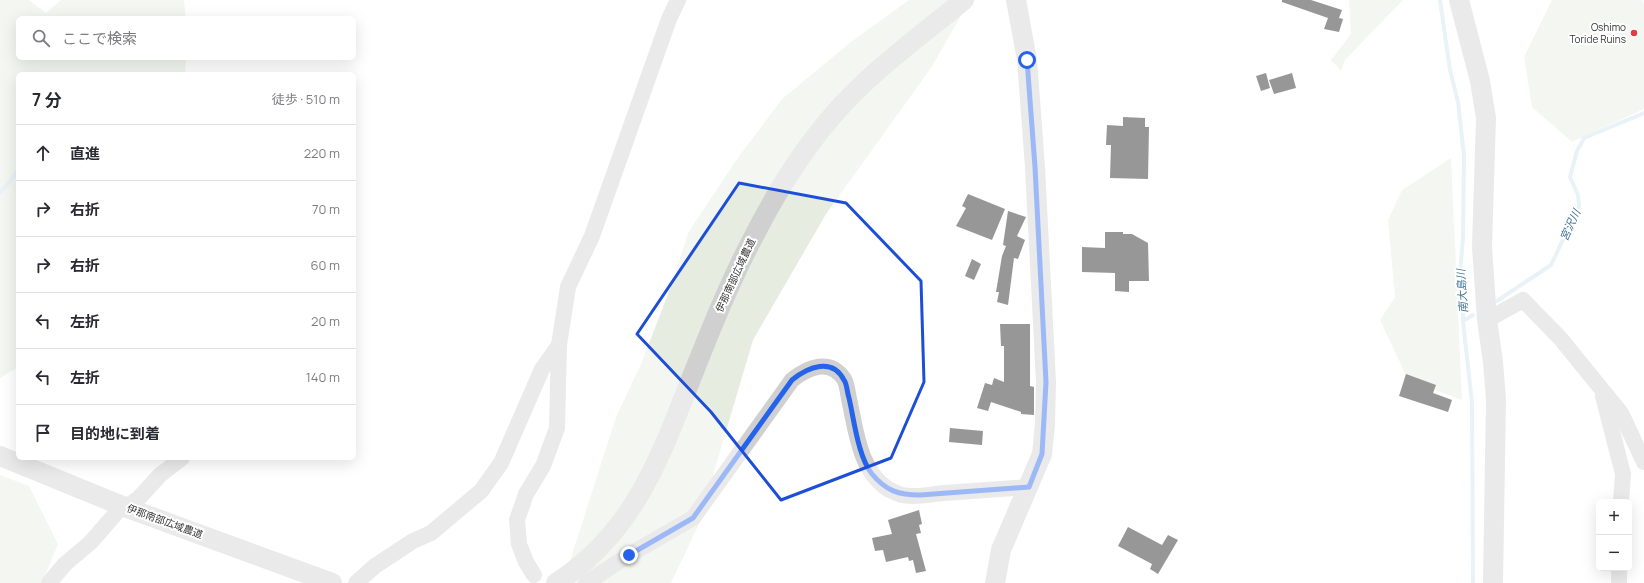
<!DOCTYPE html>
<html lang="ja">
<meta charset="utf-8">
<style>
body{margin:0;font-family:Manrope,"Noto Sans JP",sans-serif;background:#f2f2f3;color:#2b2b33}
.controls{position:absolute;right:12px;bottom:12px;display:grid;overflow:hidden;border-radius:6px;box-shadow:0 4px 16px #0002}
.controls button{width:36px;height:36px;display:grid;place-items:center;padding:0;border:0;border-bottom:1px solid #e1e1e2;background:#fff;color:#2b2b33;font:20px sans-serif}
.stop{position:absolute;width:12px;height:12px;margin:-9px;border:3px solid #2563eb;border-radius:50%;background:#fff}
.stop.end{background:#2563eb;border-color:#fff;box-shadow:0 1px 4px #0008}
.list{margin:0;padding:0;list-style:none}
h2{display:flex;justify-content:space-between;align-items:center;height:52px;margin:0;padding:0 16px;font-size:17px}
h2 small{font-size:13px;font-weight:400;color:#7c7c81}
.list li{display:grid;grid-template-columns:26px 1fr auto;gap:12px;align-items:center;box-sizing:border-box;height:56px;padding:0 16px;border-top:1px solid #e1e1e2}
.list b{display:block;font-size:15px;white-space:nowrap}
.list em{font-size:13px;font-style:normal;color:#7c7c81}
.icon{flex:none;width:22px;height:22px;fill:none;stroke:currentColor;stroke-width:2;stroke-linecap:round;stroke-linejoin:round}
.map{position:relative;flex:none;width:1644px;height:583px;overflow:hidden}
.search{position:absolute;background:#fff;box-shadow:0 4px 16px #0002;left:16px;top:16px;width:340px;height:44px;display:flex;align-items:center;gap:10px;box-sizing:border-box;padding:0 14px;border-radius:6px;color:#7c7c81;font-size:15px}
.panel{position:absolute;background:#fff;box-shadow:0 4px 16px #0002;left:16px;top:72px;width:340px;height:388px;border-radius:6px}
.map>svg:first-child{display:block}
</style>
<div class="map">
<svg width="1644" height="583" viewBox="0 0 1644 583">
<rect width="100%" height="100%" fill="#fff"/>
<path fill="#e6ecdf" d="M0,0H29L46,13L61,0H184L186,18H18V58H186L185,74H18V367L0,378Z
M909,0H966L962,14L931,68L826,214L753,340L698,526L671,583H563L616,417L641,364L673,281L688,233L737,159L782,99L851,42Z
M1349,0H1403L1345,60L1341,71L1331,60L1351,34Z
M1552,0H1642L1644,4V109L1572,142L1532,107L1524,57Z
M1451,158L1462,400L1408,380L1380,320L1395,297L1388,220L1402,190Z
M0,475L29,486L58,544L42,583H0Z"/>
<g fill="none" stroke-linecap="round" stroke-linejoin="round">
<path stroke="#cfe2ee" stroke-width="4" d="M1440,0L1450,70L1458,102L1464,155L1463,237L1460,274L1463,299V321L1472,403L1473,583
M0,193L18,171
M1497,301L1551,265L1579,206L1578,195L1570,177L1577,151L1584,138L1644,113
M1463,321L1473,315"/>
</g>
<path fill="#1a1a1a" d="M1282,0H1311L1342,10L1339,18L1343,19L1339,32L1324,29L1328,18L1282,2Z
M1266,73L1270,88L1261,91L1256,76Z
M1292,73L1296,88L1274,94L1269,80Z
M1123,117L1145,118V127H1149L1148,179L1110,178L1111,145H1106L1107,125L1123,126Z
M968,194L1005,209L992,240L956,226L966,208L962,206Z
M1008,211L1026,217L1017,236L1025,240L1018,259L1014,258L1008,305L997,302L999,292H996L1002,256L1006,246L1003,245Z
M1105,232H1123V234H1132L1148,243L1149,281H1129V292L1115,291V273L1082,272V247L1105,248Z
M972,259L981,264L974,280L965,276Z
M1000,324H1030V386L1034,387V415L1021,414V412L991,402L988,411L977,408L985,383L992,385L994,378L1004,382V346H1001Z
M1406,374L1436,385L1433,393L1452,400L1448,412L1399,396Z
M950,428L983,431L982,445L949,442Z
M919,510L922,524L919,525L921,533L916,534L926,571L916,573L913,560L909,561L908,557L886,562L883,550L875,551L872,538L892,534L888,520Z
M1128,527L1162,545L1168,535L1178,540L1158,574L1150,569L1152,564L1118,546Z"/>
<g fill="none" stroke-linecap="round" stroke-linejoin="round">
<path stroke="#d0d0d0" stroke-width="16" d="M1487,320L1523,300L1560,338L1621,413L1644,462
M1603,396L1623,474L1621,502
M1619,568V583
M534,575L526,562L519,544L517,520L526,494L543,466L557,428L559,345L568,287L592,236L669,19L678,0
M49,583L65,564L91,542L117,512L138,499L160,475L182,458
M356,583L375,566L413,541L431,533L481,491L501,463L542,369L559,345
M586,583L629,555L693,518L792,380C808,367 830,358 844,379C847,384 848,393 849,399C856,430 859,470 888,489C892,491 898,494 902,495C915,498 931,494 944,493C973,491 1001,489 1029,487"/>
<path stroke="#d0d0d0" stroke-width="20" d="M1459,0L1480,81L1486,118L1482,247L1487,320L1493,362L1496,399L1493,583
M0,456L125,507L332,583
M556,583C635,532 660,457 693,374C712,326 731,279 755,234C779,187 809,140 845,102C881,64 924,33 964,0
M995,583L1001,550L1042,454L1045,424L1046,382L1035,167L1027,60L1016,0"/>
</g>
<g fill="none" stroke-linecap="round" stroke-linejoin="round">
<path stroke="#2563eb" stroke-width="5" d="M629,555L693,518L792,380C808,367 832,357 844,380C847,384 847,392 849,398C854,419 858,457 872,474C886,491 899,495 920,495L1029,487L1042,454L1046,382L1035,167L1027,60"/>
</g>
<path d="M0 0H1644V583H0ZM739,183L846,203L921,281L924,382L891,458L781,500L711,412L637,334Z" fill="#fff" fill-opacity=".55" fill-rule="evenodd"/>
<path fill="none" stroke="#1d4ed8" stroke-width="3" stroke-linejoin="round" d="M739,183L846,203L921,281L924,382L891,458L781,500L711,412L637,334Z"/>
<circle fill="#e63946" stroke="#fff" stroke-width="1.5" cx="1634" cy="33" r="4"/>
<g text-anchor="middle" stroke-width="4" stroke-linejoin="round" paint-order="stroke">
<g font-size="10" fill="#333" stroke="#fff" text-anchor="end">
<text x="1626" y="31">Oshimo<tspan x="1626" dy="12">Toride Ruins</tspan></text>
</g>
<g font-size="10" fill="#333" stroke="#fff">
<text transform="translate(735 275) rotate(-65)" y="4">伊那南部広域農道</text>
<text transform="translate(165 521) rotate(20)" y="4">伊那南部広域農道</text>
</g>
<g font-size="11" font-style="italic" fill="#3f7597" stroke="#fff">
<text transform="translate(1570 225) rotate(-65)" y="4">宮沢川</text>
<text transform="translate(1462 291) rotate(-94)" y="4">南大島川</text>
</g>
</g>
</svg>
<div class="controls">
<button>+</button>
<button>−</button>
</div>
<div class="stop" style="left:1027px;top:60px"></div>
<div class="stop end" style="left:629px;top:555px"></div>
<div class="search"><svg class="icon" aria-label="search" viewBox="0 0 24 24"><circle cx="10" cy="10" r="6"/><path d="M15 15l6 6"/></svg>ここで検索</div>
<section class="panel">
<h2>7 分<small>徒歩 · 510 m</small></h2>
<ul class="list">
<li><svg class="icon" aria-label="ahead" viewBox="0 0 24 24"><path d="M12 20V5M6 11l6-6 6 6"/></svg><div><b>直進</b></div><em>220 m</em></li>
<li><svg class="icon" aria-label="right" viewBox="0 0 24 24"><path d="M7 20v-9h11M14 6l5 5-5 5"/></svg><div><b>右折</b></div><em>70 m</em></li>
<li><svg class="icon" aria-label="right" viewBox="0 0 24 24"><path d="M7 20v-9h11M14 6l5 5-5 5"/></svg><div><b>右折</b></div><em>60 m</em></li>
<li><svg class="icon" aria-label="left" viewBox="0 0 24 24"><path d="M17 20v-9H6M10 6l-5 5 5 5"/></svg><div><b>左折</b></div><em>20 m</em></li>
<li><svg class="icon" aria-label="left" viewBox="0 0 24 24"><path d="M17 20v-9H6M10 6l-5 5 5 5"/></svg><div><b>左折</b></div><em>140 m</em></li>
<li><svg class="icon" aria-label="arrive" viewBox="0 0 24 24"><path d="M6 21V4h12l-3 4 3 4H6"/></svg><div><b>目的地に到着</b></div></li>
</ul>
</section>
</div>
